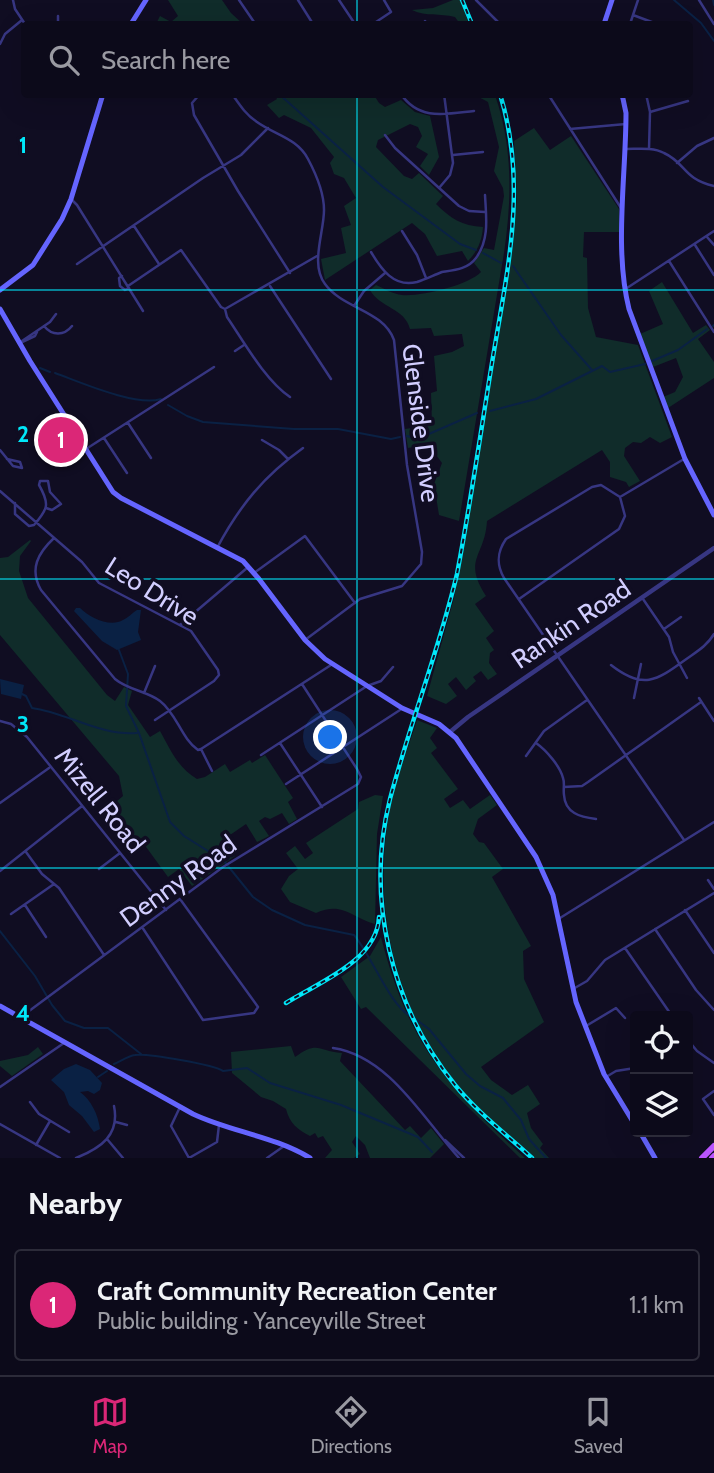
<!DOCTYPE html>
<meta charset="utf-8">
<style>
body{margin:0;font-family:Cabin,sans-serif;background:#151323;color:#f1f3f6}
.controls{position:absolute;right:21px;bottom:21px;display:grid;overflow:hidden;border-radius:7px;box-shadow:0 7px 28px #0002}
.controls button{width:63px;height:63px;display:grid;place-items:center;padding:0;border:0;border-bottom:2px solid #2c2b39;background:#0c0a1a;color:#f1f3f6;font:35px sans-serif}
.you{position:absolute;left:331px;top:738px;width:24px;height:24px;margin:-18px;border:5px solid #fff;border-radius:50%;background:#1a73e8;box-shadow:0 0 0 10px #1a73e833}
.badge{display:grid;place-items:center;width:46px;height:46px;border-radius:50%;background:#db2777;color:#fff;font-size:23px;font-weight:700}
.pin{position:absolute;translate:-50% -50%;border:4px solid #fff;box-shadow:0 2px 7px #0006}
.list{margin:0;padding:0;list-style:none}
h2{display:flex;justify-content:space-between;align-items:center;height:91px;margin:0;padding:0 28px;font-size:30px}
h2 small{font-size:23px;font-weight:400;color:#9a9aa2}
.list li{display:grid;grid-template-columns:46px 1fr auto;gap:21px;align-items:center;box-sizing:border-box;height:112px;margin:0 14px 14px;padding:0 14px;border:2px solid #2c2b39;border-radius:7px}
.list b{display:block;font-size:26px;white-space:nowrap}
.list p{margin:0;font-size:23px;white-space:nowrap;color:#9a9aa2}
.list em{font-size:23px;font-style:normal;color:#9a9aa2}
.icon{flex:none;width:38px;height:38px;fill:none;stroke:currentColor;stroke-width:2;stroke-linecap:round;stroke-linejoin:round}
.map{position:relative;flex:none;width:714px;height:1158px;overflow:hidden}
.search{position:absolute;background:#0c0a1a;box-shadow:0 7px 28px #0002;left:21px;right:21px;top:21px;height:77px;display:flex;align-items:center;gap:18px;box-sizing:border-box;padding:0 24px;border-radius:7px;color:#9a9aa2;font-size:26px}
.sheet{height:217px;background:#0c0a1a}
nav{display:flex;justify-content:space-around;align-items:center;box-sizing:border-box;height:98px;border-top:2px solid #2c2b39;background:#0c0a1a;font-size:19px;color:#9a9aa2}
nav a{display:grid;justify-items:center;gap:4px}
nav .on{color:#db2777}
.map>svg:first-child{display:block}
</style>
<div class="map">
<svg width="714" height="1158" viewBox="0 0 714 1158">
<rect width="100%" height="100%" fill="#100d22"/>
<path fill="#102c2a" d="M168,0H222L231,13L243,24H156L160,16L171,22L178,16Z
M453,0H460L469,24H460L455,17C439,13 427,17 412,10L433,8Z
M275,95H374L379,103L385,107L401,100L415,112L430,116L439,157L429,175L420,166L428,154L416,147L422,136L418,127L410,124L378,140L376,147L404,176L412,179L419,173L443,196L436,204C450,218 462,226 483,227C482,240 478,251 468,261L462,251L437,256L425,234L412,223L325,280L321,259L346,253L341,228L351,225L344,206L356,198L344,178L334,174L330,163L334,157L311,128L284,115L279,118L267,105L277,99Z
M475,95H495C513,147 512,199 504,253L459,521L439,515L434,484L442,463L428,444L408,448L405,429L432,425L431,393L437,391L434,356L452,352L464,346L462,334L434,336L431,328L410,329C405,308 380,308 370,290L376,285C385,289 393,294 402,295C420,297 469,285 481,272L474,263L484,248L494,250L504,196L503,188L494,171L499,147L488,102Z
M534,128L550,150L571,136L619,209V232H584L583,257L587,258L588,308L596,337L638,345L672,437L660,443L650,437L641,443L633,442L625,448L624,456L640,481L629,487L626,482L610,477V462L602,450L487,521C485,557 462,559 486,596L475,604L494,631L486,638L494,650L490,653L489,663L497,674L488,680L481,671L473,677L476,681L466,690L456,677L448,684L457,696L446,704L427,696L454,598L513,246L517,196L514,141Z
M662,282L693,333L706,325L710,330L698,339L714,362V378L668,408L663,397L675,392L683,377L676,358L653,367L640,334L663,324L649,291Z
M30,540L31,541L20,556L19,571L28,598L107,695L115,701L124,687L132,691L128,705L150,737L160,731C170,749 178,768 197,779L205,777L225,764L230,772L250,760L252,763L265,755L293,798L288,802L297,819L289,824L282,813L270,819L265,817L259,821L269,836L257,842L246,824L230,835L233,841L228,845L235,856L192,886L179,869L168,877L141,840L136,843L109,808L123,796L119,776L0,635V558L8,557Z
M417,720L437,728L430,738L437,748L431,753L458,789L444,799L450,808L463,800L470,809L490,795L497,805L478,819L473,834L479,842L484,843L503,869L492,877L531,946L523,951L524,979L544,1022L481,1067L491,1080L512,1095L528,1085L540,1104L527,1113L531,1128L543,1144L540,1148L549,1158H535C513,1138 488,1120 468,1097C402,1024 373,924 387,827C391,791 406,755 417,720Z
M375,795L383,796L377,834L375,924C351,917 342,901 316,913L290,902L281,889L289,876L298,869L286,853L295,846L305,859L313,853L306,843L358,809L359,802Z
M381,937C408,1043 446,1086 525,1158H520L366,1007L361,1009L341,977L370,956Z
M291,1046L295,1057C318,1040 318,1051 342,1053L340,1061L405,1130L410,1126L421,1138L431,1128L444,1144L430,1158H370L365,1145L356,1136L352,1142L360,1154L354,1158H325L332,1150L323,1136L318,1138L315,1133L310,1136C297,1129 290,1124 286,1109L273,1101L261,1097L232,1073L231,1052Z
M38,1047L43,1054L12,1076L0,1066V1061L28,1055Z"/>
<path fill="#0a2144" d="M76,608H80C89,617 110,628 123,620C128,618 132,613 137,610H141L138,632L141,640L117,650L102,641L74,611Z
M0,679L24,685L21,699L1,694Z
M76,1064L90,1070L102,1083L100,1090L94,1094L88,1091L80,1092C91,1100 98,1114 100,1129L94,1132L82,1116L69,1105L64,1092L51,1080L64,1069Z"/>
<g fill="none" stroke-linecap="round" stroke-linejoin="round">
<path stroke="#0a2144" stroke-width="2" d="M674,0L701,23L714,41
M713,0L714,5
M279,94L383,187L460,244L476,250
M483,253L501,263
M513,266L561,335L592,370
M713,326L714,325
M652,361L678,350L707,329
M40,368L50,372
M55,373C80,382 136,407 161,399
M168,405L187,416L203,422L294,429H338L391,439L400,437
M490,411L536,399L602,366L610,372L645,364
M407,436L414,438L422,437L477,413
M119,650L128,674L126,706L139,733L170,822L184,836L224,861L253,897L272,910L305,925L354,935C371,955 390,1005 410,1016
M22,694L26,696L32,708C68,713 100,736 137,733
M0,931L35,976L52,1005L65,1021L84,1028H108L141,1054
M414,1018L429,1029L466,1074L480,1086L503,1098L521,1120L529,1139L546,1158
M114,1064C121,1061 128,1056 135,1055C147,1053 215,1065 223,1071L247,1068L270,1083L341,1105L418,1137L432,1152
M98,1077L107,1071"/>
<path stroke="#373682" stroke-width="2.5" d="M13,0L15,9L25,24
M239,0L254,22
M298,0L313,24
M339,0L355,24
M476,0L500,24
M699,0L714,24
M633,15L657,24
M58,16V24
M425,21L427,24
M373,24L391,12L384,0
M630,24L638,0
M0,44L5,34L22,20
M200,94L192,103L194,115L238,191L290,273
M232,94C239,104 246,115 257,122C275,135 297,138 308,159C316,174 324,193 324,210C324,233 310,264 325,284C343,309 383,310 394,340L407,465L422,552L421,564L402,586L360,599L305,640
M401,94C419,121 446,114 474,111
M548,94L621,208
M646,94L650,112L649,149
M650,112L688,101
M570,129L626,124
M385,135L395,148L459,206L469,211L485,212
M626,149C638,149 653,147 664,153C686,163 683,179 714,186
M453,155L483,152
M677,163L697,146L714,138
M439,188L450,175L453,163L444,94
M71,199L77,205L143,311
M134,226L159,264
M402,231L417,255L426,278
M707,237L714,245
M695,245L714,275
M371,252C381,269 394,288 417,282C426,279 434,275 442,272C455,270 468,269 476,258C490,239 486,216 485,195
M669,261L714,332
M77,264L203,178L241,155L268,128
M122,276L119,278L120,286L125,290L129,288
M128,286L181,250L221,307L225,309L317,256
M270,286L331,379
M627,288L714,231
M354,306L364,291L385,273
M225,309L227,317C244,342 265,380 290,397
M44,326C52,336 64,336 72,326
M19,343L50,322L56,314
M20,343L35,336L37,332
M235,351L244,345
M128,423L151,458
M104,438L127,473
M262,440L279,450L288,459
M86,449L214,367
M0,450L13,466L22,468L20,462L7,459
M0,491L82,562L99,583L191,631L218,670L219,675L214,681L155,720
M15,503V514L29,526L34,525C48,509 50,504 39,485L40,481H48L50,492L61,504L52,510L46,508
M54,538C38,553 29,569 41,590L115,679C128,690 147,691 160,701C177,714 181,738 198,750L201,749L212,771
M217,548C240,505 264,476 303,448
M254,573L305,536L355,603
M519,599L619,529L625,516L620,497
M643,599L669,637L673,652L687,678
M180,625L247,568
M664,629L681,617
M611,665C643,690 656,681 685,660C696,652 707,646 714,634
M144,693L155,666
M634,698L641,664
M699,698L714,721
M0,721L11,724L27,737L166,910
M280,743L322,807
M536,743C546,750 560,766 563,778C565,783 563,789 564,795C565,813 580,817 596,819
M201,749L331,665
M261,755L367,686L381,681L393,667
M526,756L544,731L587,700
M286,784L400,710
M564,787L582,786L588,782L701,702
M0,803L49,768
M684,840L504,578C496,564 497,552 506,539L592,487L601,485L620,497L684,459
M26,852L42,874L59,888L104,955
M99,869L120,853
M0,871L82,806
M708,880L714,889
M25,905L46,937
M685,910L714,953
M11,914L54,884
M560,918L714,822
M142,927L203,1020L254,1013L258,1007L180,899
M655,929L696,990L714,1010
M625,948L672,1016
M573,989L587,981L605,960L714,893
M21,1017L223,867L358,784L361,777L357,769L302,684
M586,1026L616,1008L625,1018
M688,1040L697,1051L714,1063
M333,1048C389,1056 424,1120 459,1158
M606,1077L616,1071L635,1068
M0,1087L64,1043
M714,1091L703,1099L714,1115
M30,1102L39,1114L69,1132
M180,1107L171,1126L189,1158L217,1142L219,1125
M116,1122L127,1125
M0,1124L60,1158
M107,1139L123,1158
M445,1140L464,1158
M36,1145L50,1121
M76,1158C101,1148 120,1135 114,1106
M267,1158L284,1146"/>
<path stroke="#373682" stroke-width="4.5" d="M450,732L468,717L714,548"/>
<path stroke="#6565ff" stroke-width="5" d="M131,24L146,0
M604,24L612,0
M622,94L626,113C626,176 614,249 629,309L685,459L714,515
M0,290L33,265L62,219L71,199L103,94
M0,309L30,361L113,492L121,498L243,561L259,579L305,640L325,659L402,708L439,724L456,738L536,857L553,895L576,1002L604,1074L635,1125
M0,1006L193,1114C231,1132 274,1136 310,1158
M640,1132L655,1158"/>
<path stroke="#ba55ff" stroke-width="6" d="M702,1158L714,1146
M712,1158L714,1156"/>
<g stroke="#00e7f9" stroke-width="4.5">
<path id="rail" d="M462,0L472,24
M500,94C529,188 506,275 491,369C480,437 470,506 457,574C439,650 410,723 390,799C365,898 391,1006 455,1085C477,1112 506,1134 532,1158
M286,1003C319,982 377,961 379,917"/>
</g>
<use href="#rail" stroke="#100d22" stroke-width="2" stroke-dasharray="5" stroke-linecap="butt"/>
</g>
<path fill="none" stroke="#00e7f9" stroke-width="2" stroke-opacity="0.55" d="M357,0V24M357,94V1158M0,290H714M0,579H714M0,868H714"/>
<g text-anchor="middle" stroke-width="7" stroke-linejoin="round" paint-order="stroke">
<g font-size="26" fill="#d2ceff" stroke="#100d22">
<text transform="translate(421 423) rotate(83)" y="9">Glenside Drive</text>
<text transform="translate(152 591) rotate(32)" y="9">Leo Drive</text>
<text transform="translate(571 624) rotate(-34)" y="9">Rankin Road</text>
<text transform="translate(100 800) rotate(51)" y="9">Mizell Road</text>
<text transform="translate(178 881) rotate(-36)" y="9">Denny Road</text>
</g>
</g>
<g font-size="23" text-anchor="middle" font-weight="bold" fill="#00e7f9" stroke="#100d22" stroke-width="7" stroke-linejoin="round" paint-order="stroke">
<text x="23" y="153">1</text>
<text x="23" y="442">2</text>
<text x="23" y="732">3</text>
<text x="23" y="1021">4</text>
</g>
</svg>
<div class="controls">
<button><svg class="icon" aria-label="locate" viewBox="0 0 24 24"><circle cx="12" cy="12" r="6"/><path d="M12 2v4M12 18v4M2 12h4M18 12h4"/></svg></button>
<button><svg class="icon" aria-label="layers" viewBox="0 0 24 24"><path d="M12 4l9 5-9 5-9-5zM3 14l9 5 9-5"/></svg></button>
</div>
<div class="you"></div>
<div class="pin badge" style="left:61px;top:440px">1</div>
<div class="search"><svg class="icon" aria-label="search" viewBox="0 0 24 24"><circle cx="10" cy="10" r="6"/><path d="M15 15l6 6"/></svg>Search here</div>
</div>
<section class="sheet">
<h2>Nearby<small></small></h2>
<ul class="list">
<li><span class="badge">1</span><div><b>Craft Community Recreation Center</b><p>Public building · Yanceyville Street</p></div><em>1.1 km</em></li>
</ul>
</section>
<nav>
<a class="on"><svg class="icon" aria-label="map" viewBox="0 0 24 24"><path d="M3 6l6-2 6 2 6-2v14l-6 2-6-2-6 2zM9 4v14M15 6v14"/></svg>Map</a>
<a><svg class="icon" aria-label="directions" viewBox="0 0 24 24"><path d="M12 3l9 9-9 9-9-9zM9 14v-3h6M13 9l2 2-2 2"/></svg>Directions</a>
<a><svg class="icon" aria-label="saved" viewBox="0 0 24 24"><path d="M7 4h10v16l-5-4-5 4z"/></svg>Saved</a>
</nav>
